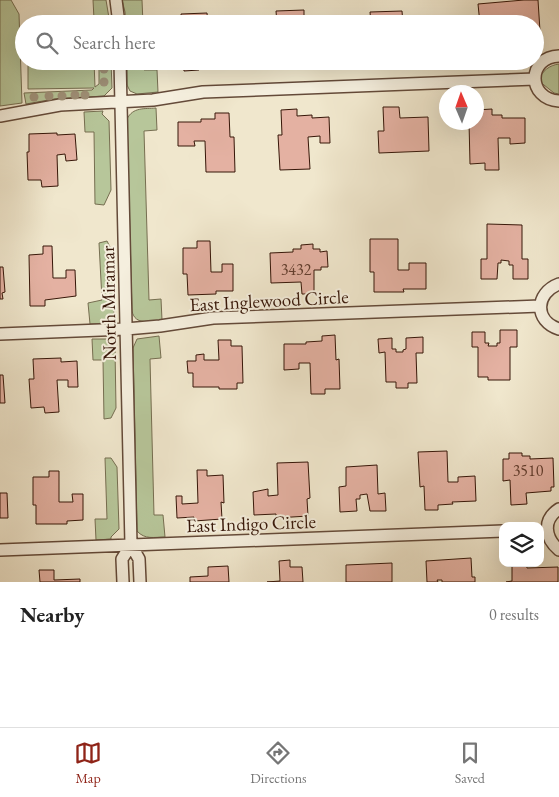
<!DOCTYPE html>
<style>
body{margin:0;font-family:"EB Garamond",serif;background:#f6f6f6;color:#222}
.controls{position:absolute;right:15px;bottom:15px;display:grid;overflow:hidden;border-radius:10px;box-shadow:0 5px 20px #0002}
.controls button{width:45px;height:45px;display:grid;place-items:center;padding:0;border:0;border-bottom:1px solid #e0e0e0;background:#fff;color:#222;font:25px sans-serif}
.compass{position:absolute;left:439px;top:85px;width:45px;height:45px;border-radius:50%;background:#fff;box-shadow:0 5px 20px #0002;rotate:358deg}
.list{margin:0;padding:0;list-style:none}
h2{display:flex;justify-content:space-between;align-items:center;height:65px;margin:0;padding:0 20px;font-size:21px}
h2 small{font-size:16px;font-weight:400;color:#767676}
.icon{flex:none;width:28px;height:28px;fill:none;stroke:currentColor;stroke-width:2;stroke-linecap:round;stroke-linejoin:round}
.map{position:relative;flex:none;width:559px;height:582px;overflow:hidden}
.search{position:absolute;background:#fff;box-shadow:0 5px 20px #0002;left:15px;right:15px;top:15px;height:55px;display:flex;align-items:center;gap:12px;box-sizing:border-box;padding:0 18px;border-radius:28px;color:#767676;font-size:19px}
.sheet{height:145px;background:#fff}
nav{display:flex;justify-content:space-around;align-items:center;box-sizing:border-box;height:70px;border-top:1px solid #e0e0e0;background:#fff;font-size:14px;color:#767676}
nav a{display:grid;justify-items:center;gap:2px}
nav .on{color:#8f2418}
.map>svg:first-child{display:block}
</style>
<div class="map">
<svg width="559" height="582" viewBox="0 0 559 582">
<rect width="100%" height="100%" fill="#f0e7cd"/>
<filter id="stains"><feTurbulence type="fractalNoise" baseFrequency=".004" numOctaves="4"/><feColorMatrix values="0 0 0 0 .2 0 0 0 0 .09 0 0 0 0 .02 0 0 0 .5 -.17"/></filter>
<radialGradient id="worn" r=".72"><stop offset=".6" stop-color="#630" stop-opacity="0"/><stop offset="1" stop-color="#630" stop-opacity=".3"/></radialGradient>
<path fill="#b7c69a" stroke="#766e51" d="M0,0H11L19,14L22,103L0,106Z
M93,0H106L110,24H98V21L94,19Z
M122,0H142L143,24H126L125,12Z
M28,61H94L95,87L99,84V61H111L112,88L104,96L54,99L26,104L24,93L92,90L94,88L28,89Z
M127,61H143L144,70H157L158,92L137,94L130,91L127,85Z
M559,64V94L554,93L539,81C541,71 550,65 559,64Z
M156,108L157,130L144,131L149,300L161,299L162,320C151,321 135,326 132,311L127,119C133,107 144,109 156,108Z
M103,111L102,114L109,121L111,190L104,205L95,204L94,132H85L84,112Z
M107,241L112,251L114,313L108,320L107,323L90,324L88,303L102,300L99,243Z
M159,336L161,358L150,359L154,515H163L165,537C154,537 145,540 137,531L133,348L137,339Z
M92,339H109V342L115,349L116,408L111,418L104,419L103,360H93Z
M105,458H111L117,467L119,529L111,537V539L96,540L95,519H107Z"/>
<path fill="#e4b1a2" stroke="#361608" d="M524,0H538L540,31L535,32V24H480L478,4Z
M304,10V24H277L276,11Z
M402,11L403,24H371L370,12Z
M207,13L208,24H182L181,14Z
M183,61H237V62L214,63V65L199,66V70L184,71Z
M278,61H308V62L296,63V68L278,69Z
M383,107H399L400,118L428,117L429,151L379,153L378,131H384Z
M297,109V116L312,115V118L329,117L330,143H320V136L308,137L310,169L280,170L278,135H282L281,110Z
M492,109V115H502V118H525V143L510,144V138H498L499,170H485V163L470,164L469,122H476V110Z
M215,113H229L230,137H234L235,172H206L205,141H194L195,146H178V122H201V119H215Z
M57,133V135L75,134L77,160L66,161L65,154L57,155L58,186L42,187L41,180H28L27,152H29V134Z
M487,224L522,225V259H528V279H513V265H509V261L501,260V263H498L497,279H481V259H487Z
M370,239H398V270H409V263H426V289H403L404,292H374V272H370Z
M197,241H210L211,272H222V264H233V291H216V294L188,295L187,274H183V248H197Z
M313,244V249H320V252L327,251L328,267H321V270H314V294H302L301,282L271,283L270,253L293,252V249H301V245Z
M43,246H52L53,278H66V270H75L76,296L45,300V306H30L29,255L43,254Z
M0,267H3L5,292L2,293L3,299H0Z
M500,330H517V347H510V380H488V377H478V347H472V332H485V343H489L488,346H497V343H500Z
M335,335L336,360L339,359L340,389H325V394H311L310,363H299V369L284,370V344H306V342L322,341V336Z
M423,337V353H416L417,383H408V388H396V382H386L385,352L379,353L378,339L392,338V349H396V352H403V350L406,349V338Z
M218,340H231V346H242L243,383H237V389H219V387H193V373H188L187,361H196V355L204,354V360H219Z
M61,358V362L77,361L78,387H68V380H57L59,412L45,413L44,407L31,408L29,379H34L33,359Z
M0,375H3L5,403H0Z
M447,451L448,482H458V477L475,476L476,501L452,502L453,504L438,505V510H425L424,486L420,487L418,452Z
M509,453H522V456H530V459L553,458L554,487H551V491L526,493L527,504L511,505L510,480L503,481V459H509Z
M308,462L310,498L307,499L308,516L276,518V514L254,515L253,492L268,489V496L278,495L277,463Z
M377,465L378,494L385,493L386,511H370L367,494L360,495V499H356L357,511L340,512L339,487L346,486V467Z
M197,470H207V476L223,475L224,503L221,502L222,519L194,521V517L177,518L176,496H182V504L198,503Z
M49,471H59V502H73L72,494H83V520L67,521V524H36V505H33V477H49Z
M0,493H7L8,518H0Z
M471,558L472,577H475V582H442V580H437L438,582H427L426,561Z
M290,560V567H302L303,582H267L280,581L279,561Z
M392,563V582H346V565Z
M512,563H526L527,568L558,567V582H506L512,581Z
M228,566L229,582H190V577L208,576V567Z
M39,570H54V580L80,579V582H40Z"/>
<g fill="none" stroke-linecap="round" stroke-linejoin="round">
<g stroke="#644a39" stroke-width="14">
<path id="minor" d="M116,0L119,24
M559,56C527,57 527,99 559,101
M120,61L131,545L139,559L140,582
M0,116L60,105L153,100L203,92L535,79
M559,284C535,293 534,321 559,329
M0,334L126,329L160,326L213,318L540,306
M559,509C542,520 545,538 559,550
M0,550L503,531
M123,582L122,559L131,545"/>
</g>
<use href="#minor" stroke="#f5efde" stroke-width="11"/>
</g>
<g fill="#9f9179">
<circle cx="104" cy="69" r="4.5"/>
<circle cx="104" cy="82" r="4.5"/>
<circle cx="75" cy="95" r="4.5"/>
<circle cx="85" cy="95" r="4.5"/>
<circle cx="49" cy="96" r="4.5"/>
<circle cx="62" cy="96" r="4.5"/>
<circle cx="34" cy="97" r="4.5"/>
</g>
<g text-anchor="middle" stroke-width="4" stroke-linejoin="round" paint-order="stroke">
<g font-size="16" fill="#623d2e">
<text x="296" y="275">3432</text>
<text x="528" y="476">3510</text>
</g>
<g font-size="19" fill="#361608" stroke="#f5efde">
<text transform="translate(269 300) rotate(-3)" y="7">East Inglewood Circle</text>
<text transform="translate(108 303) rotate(-91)" y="7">North Miramar</text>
<text transform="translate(251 523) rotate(-2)" y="7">East Indigo Circle</text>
</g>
</g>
<rect width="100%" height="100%" filter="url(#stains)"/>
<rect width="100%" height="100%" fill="url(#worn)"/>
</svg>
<div class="controls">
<button><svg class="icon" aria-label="layers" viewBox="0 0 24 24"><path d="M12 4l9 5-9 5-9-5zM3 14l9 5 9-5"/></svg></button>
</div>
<svg class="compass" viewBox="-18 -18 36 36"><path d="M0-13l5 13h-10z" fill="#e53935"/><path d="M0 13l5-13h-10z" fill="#767676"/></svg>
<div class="search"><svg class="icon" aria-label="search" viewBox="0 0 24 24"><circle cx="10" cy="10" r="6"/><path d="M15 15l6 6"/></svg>Search here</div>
</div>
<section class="sheet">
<h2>Nearby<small>0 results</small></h2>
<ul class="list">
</ul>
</section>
<nav>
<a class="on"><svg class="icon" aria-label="map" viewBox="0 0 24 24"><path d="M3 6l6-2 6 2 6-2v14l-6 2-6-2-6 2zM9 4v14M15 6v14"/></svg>Map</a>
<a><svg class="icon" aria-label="directions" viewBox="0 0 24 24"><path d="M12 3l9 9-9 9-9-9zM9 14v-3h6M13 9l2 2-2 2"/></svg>Directions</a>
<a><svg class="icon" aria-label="saved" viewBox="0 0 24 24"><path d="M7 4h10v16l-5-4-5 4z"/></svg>Saved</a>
</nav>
